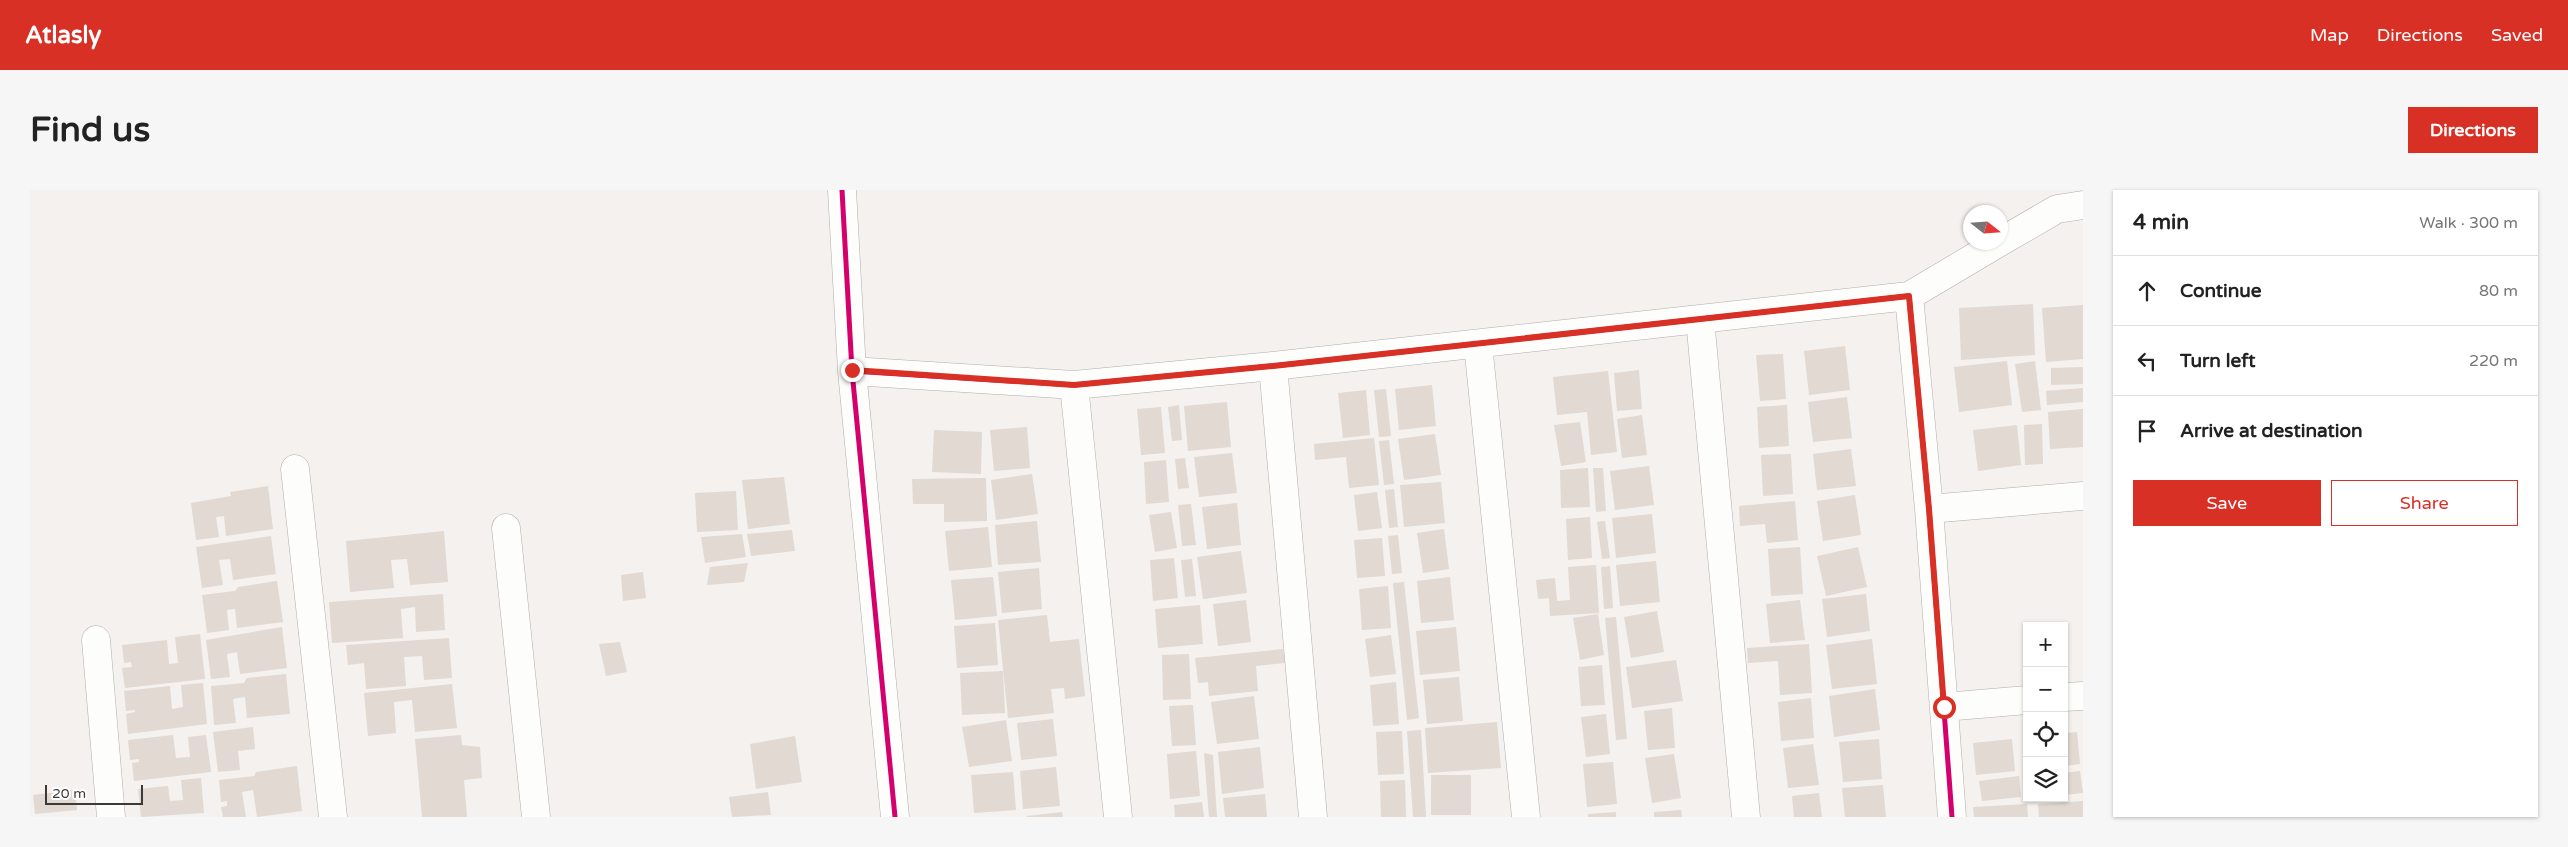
<!DOCTYPE html>
<meta charset="utf-8">
<style>
body{margin:0;font-family:"Varela Round",sans-serif;background:#f6f6f6;color:#222}
.controls{position:absolute;right:15px;bottom:15px;display:grid;overflow:hidden;border-radius:0px;box-shadow:0 1px 4px #0004}
.controls button{width:45px;height:45px;display:grid;place-items:center;padding:0;border:0;border-bottom:1px solid #e0e0e0;background:#fff;color:#222;font:25px sans-serif}
.compass{position:absolute;left:1933px;top:15px;width:45px;height:45px;border-radius:50%;background:#fff;box-shadow:0 1px 4px #0004;rotate:107deg}
.scale{position:absolute;left:15px;bottom:12px;width:98px;box-sizing:border-box;padding-left:5px;border:2px solid #3c3a38;border-top:0;font-size:14px;line-height:18px;white-space:nowrap;color:#3c3a38;-webkit-text-stroke:4px #fff;paint-order:stroke}
.stop{position:absolute;width:15px;height:15px;margin:-11px;border:4px solid #d93025;border-radius:50%;background:#fff}
.stop.end{background:#d93025;border-color:#fff;box-shadow:0 1px 5px #0008}
.list{margin:0;padding:0;list-style:none}
h2{display:flex;justify-content:space-between;align-items:center;height:65px;margin:0;padding:0 20px;font-size:21px}
h2 small{font-size:16px;font-weight:400;color:#767676}
.list li{display:grid;grid-template-columns:32px 1fr auto;gap:15px;align-items:center;box-sizing:border-box;height:70px;padding:0 20px;border-top:1px solid #e0e0e0}
.list b{display:block;font-size:19px;white-space:nowrap}
.list em{font-size:16px;font-style:normal;color:#767676}
.actions{display:flex;gap:10px;padding:15px 20px}
.actions a{flex:1;padding:11px 0;border:1px solid #d93025;border-radius:0px;text-align:center;font-size:18px;color:#d93025}
.actions .main{background:#d93025;color:#fff}
.icon{flex:none;width:28px;height:28px;fill:none;stroke:currentColor;stroke-width:2;stroke-linecap:round;stroke-linejoin:round}
.map{position:relative;flex:none;width:2053px;height:627px;overflow:hidden;border-radius:0px}
header{display:flex;align-items:center;gap:30px;box-sizing:border-box;height:70px;padding:0 25px;background:#d93025;color:#fff}
header strong{font-size:24px}
nav{display:flex;gap:28px;margin-inline-start:auto;font-size:18px}
.intro{display:flex;align-items:center;justify-content:space-between;box-sizing:border-box;height:120px;padding:0 30px}
h1{margin:0;font-size:35px}
.button{padding:12px 22px;border-radius:0px;background:#d93025;color:#fff;font-size:18px;font-weight:700}
main{display:flex;gap:30px;padding:0 30px}
aside{flex:1;background:#fff;border-radius:0px;box-shadow:0 1px 4px #0004}
.map>svg:first-child{display:block}
</style>
<header>
<strong>Atlasly</strong>
<nav><a>Map</a><a>Directions</a><a>Saved</a></nav>
</header>
<div class="intro"><h1>Find us</h1><a class="button">Directions</a></div>
<main>
<div class="map">
<svg width="2053" height="627" viewBox="0 0 2053 627">
<rect width="100%" height="100%" fill="#f4f1ee"/>
<path fill="#e1d9d2" d="M2003,114L2005,165L1931,170L1929,118Z
M2053,115V169L2016,172L2012,118Z
M1815,156L1820,200L1779,205L1774,161Z
M1753,164L1756,209L1730,211L1726,165Z
M1977,171L1982,215L1929,222L1924,177Z
M2005,171L2011,220L1992,222L1985,174Z
M2053,177V194L2021,195V178Z
M1609,180L1612,219L1587,221L1584,183Z
M1578,181L1587,262L1561,265L1557,222L1527,225L1523,187Z
M1402,195L1406,236L1369,240L1365,199Z
M2053,198V212L2017,215L2016,201Z
M1356,199L1361,246L1349,247L1344,200Z
M1336,200L1340,245L1313,248L1308,203Z
M1817,207L1822,248L1783,252L1778,212Z
M1197,212L1201,257L1158,261L1154,216Z
M1149,215L1152,250L1142,251L1138,217Z
M1757,215L1759,256L1729,258L1727,217Z
M1131,217L1135,263L1111,265L1107,219Z
M2053,219V257L2020,259L2018,222Z
M1612,225L1617,265L1592,268L1587,229Z
M1550,232L1556,272L1531,276L1524,235Z
M2012,234L2013,274L1995,275L1994,235Z
M1987,235L1991,275L1948,281L1943,240Z
M997,237L1000,278L964,281L960,240Z
M904,240L952,242L951,284L902,282Z
M1405,244L1411,285L1374,290L1368,249Z
M1344,248L1349,295L1319,298L1316,267L1285,270L1284,254Z
M1359,250L1364,294L1354,295L1349,251Z
M1821,259L1826,296L1787,300L1783,264Z
M1202,263L1207,303L1169,307L1164,267Z
M1761,264L1763,304L1733,306L1731,265Z
M1155,268L1159,298L1148,299L1145,269Z
M1136,270L1139,312L1116,314L1114,272Z
M1619,276L1624,315L1585,320L1580,281Z
M1558,278L1560,317L1531,318L1530,280Z
M1563,278H1573L1576,321L1566,322Z
M1002,284L1008,324L966,330L961,290Z
M754,287L760,334L718,339L712,290Z
M956,288L957,331L914,332V314H883L882,289Z
M1411,292L1415,333L1374,337L1370,295Z
M238,296L243,339L196,346L194,326L186,327L189,347L166,350L161,313L201,306L200,302Z
M1364,299L1368,337L1359,338L1355,300Z
M706,301L708,340L667,342L665,303Z
M1347,302L1352,338L1328,341L1324,305Z
M1825,305L1831,345L1793,351L1787,311Z
M1765,311L1768,350L1737,353L1735,334L1710,336L1709,316Z
M1207,313L1211,355L1177,359L1172,317Z
M1161,314L1166,355L1152,356L1148,315Z
M1141,322L1147,358L1125,362L1119,325Z
M1622,324L1626,363L1586,368L1582,328Z
M1560,327L1562,368L1538,370L1536,329Z
M1007,331L1011,372L968,375L965,335Z
M1575,331L1580,368L1572,369L1567,332Z
M958,337L962,377L919,381L915,341Z
M1414,339L1419,379L1393,383L1387,343Z
M762,340L765,361L721,366L717,344Z
M414,341L418,392L380,395L377,369L361,370L364,398L320,402L316,351Z
M712,344L716,367L675,373L671,347Z
M1368,345L1372,383L1362,384L1358,346Z
M241,346L246,384L203,390L200,369L189,370L193,395L172,398L166,357Z
M1352,348L1355,386L1327,388L1324,350Z
M1770,357L1773,404L1741,406L1738,359Z
M1828,357L1837,397L1796,406L1787,366Z
M1211,361L1217,403L1173,409L1167,367Z
M1144,368L1148,408L1123,411L1120,370Z
M1162,369L1166,406L1155,407L1151,370Z
M1626,371L1630,412L1590,416L1586,375Z
M718,373L714,392L677,395L680,377Z
M1566,375L1569,423L1520,426L1519,408L1508,409L1506,390L1525,388L1527,411L1540,410L1538,377Z
M1580,376L1583,418L1574,419L1571,377Z
M1009,378L1012,419L972,423L968,382Z
M613,382L616,408L593,411L591,385Z
M963,387L967,426L925,430L921,390Z
M1420,387L1424,430L1391,433L1387,391Z
M247,391L253,432L207,438L205,419L197,420L199,440L177,443L172,405L205,401L208,397Z
M1374,392L1389,528L1377,530L1363,393Z
M1358,396L1361,438L1332,440L1329,399Z
M413,404L415,440L386,442L385,417L371,419L373,448L302,453L299,412Z
M1836,404L1840,441L1797,447L1792,409Z
M1216,410L1221,452L1188,456L1183,414Z
M1770,410L1775,450L1740,453L1736,414Z
M1170,415L1173,454L1128,458L1125,419Z
M1627,421L1634,462L1601,468L1594,427Z
M1568,424L1574,465L1550,470L1543,428Z
M1017,425L1020,452L1049,449L1055,506L1035,509L1034,498L1021,499L1024,523L978,528L968,430Z
M1586,427L1597,549L1586,550L1575,428Z
M965,433L968,475L927,478L924,436Z
M252,437L257,478L210,484L207,462L197,464L200,487L181,489L176,450Z
M1426,437L1430,481L1390,485L1386,441Z
M170,444L175,489L95,498L92,478L102,477L101,472L94,473L92,455L137,450L139,474L148,473L145,447Z
M1361,445L1366,484L1340,487L1335,449Z
M419,448L422,488L394,490L392,466L374,467L376,496L336,499L334,473L318,475L316,455Z
M1842,449L1847,494L1802,499L1796,455Z
M590,452L597,482L576,486L569,454Z
M1779,454L1782,503L1750,505L1748,471L1718,473L1717,458Z
M1253,459L1255,473L1226,476L1228,501L1179,506L1178,492L1168,493L1165,468Z
M1159,464L1161,509L1133,510L1132,465Z
M1646,470L1653,511L1602,518L1596,477Z
M1572,475L1575,515L1551,516L1548,477Z
M973,481L975,523L932,525L930,483Z
M256,484L260,524L217,528L215,507L203,509L206,533L184,535L181,496L214,493L217,488Z
M1429,487L1433,531L1397,534L1393,490Z
M1366,492L1369,534L1343,536L1340,495Z
M173,493L177,534L98,544L96,524L105,522V520L96,521L94,501L140,496L142,519L153,517L151,495Z
M422,494L427,538L385,542L382,510L364,512L366,543L338,546L334,503Z
M1845,499L1850,540L1804,547L1799,506Z
M1224,506L1229,549L1187,554L1181,512Z
M1781,508L1784,548L1751,551L1748,512Z
M1163,515L1166,555L1142,556L1139,516Z
M1642,518L1645,558L1618,560L1614,521Z
M1576,524L1580,564L1556,567L1551,527Z
M1023,529L1027,566L991,570L987,533Z
M976,530L982,571L939,577L932,537Z
M1467,532L1471,578L1398,583L1395,538Z
M223,537L225,559L208,561L210,580L188,582L183,542Z
M1391,540L1396,627H1383L1377,541Z
M1372,541L1374,584L1348,585L1346,542Z
M2047,542L2050,574L2034,576V543Z
M143,545L146,568L160,567L158,547L176,545L181,582L104,591L102,573L109,572V569L100,570L98,550Z
M431,545L432,555L450,557L452,588L434,590L437,627H392L385,549Z
M765,546L772,592L726,599L720,554Z
M1849,549L1852,589L1813,592L1809,552Z
M1982,549L1985,581L1946,585L1943,553Z
M1783,554L1789,595L1758,598L1753,558Z
M1230,557L1234,598L1192,604L1188,562Z
M1166,561L1170,606L1140,609L1137,564Z
M1174,563L1183,565L1187,627H1179Z
M1644,564L1651,608L1622,613L1615,568Z
M1583,572L1587,614L1557,617L1553,574Z
M267,576L272,621L227,627L223,600L212,602L216,627H193L191,617L197,616V611L191,612L189,590L224,586L226,582Z
M1026,577L1030,616L993,619L990,581Z
M2050,581L2053,603L2034,605V583Z
M983,582L986,620L944,623L941,585Z
M1401,585H1441V625H1401Z
M1989,586L1991,607L1952,611L1949,591Z
M171,588L174,623L111,627L108,599L138,596L140,611L153,610L151,590Z
M1375,590L1376,627H1351L1350,591Z
M1853,595L1856,627H1815L1812,598Z
M45,600L47,620L5,624L3,605Z
M738,602L741,625L702,627L699,607Z
M1789,603L1792,627H1764L1762,606Z
M1235,604L1237,627H1195L1193,608Z
M2053,611V627H2009L2008,614Z
M1172,612L1174,627H1145L1144,615Z
M1997,614L1998,627H1944L1943,617Z
M1651,620L1652,627H1624V622Z
M1032,622L1033,627H997V626Z
M1586,622V627H1558V624Z"/>
<g fill="none" stroke-linecap="round" stroke-linejoin="round">
<g stroke="#b0aeac" stroke-width="29">
<path id="minor" d="M812,0L822,181L865,627
M1970,52L2027,19L2053,15
M1879,106L1970,52
M1670,129L1716,627
M1448,154L1496,627
M1243,176L1283,627
M822,181L1044,195L1243,176L1879,106L1899,319L1922,627
M1044,195L1088,627
M265,279L303,627
M1899,319L2053,306
M476,338L506,627
M66,450L81,627
M2034,507L2053,506
M1914,517L1997,510"/>
</g>
<use href="#minor" stroke="#fdfdfc" stroke-width="28"/>
<g stroke="#fff" stroke-width="8">
<path id="cycleway" d="M812,0L822,181L865,627
M822,181L1044,195L1243,176L1879,106L1899,319L1922,627"/>
</g>
<use href="#cycleway" stroke="#d6006c" stroke-width="5"/>
</g>
<g fill="none" stroke-linecap="round" stroke-linejoin="round">
<path stroke="#d93025" stroke-width="6" d="M822,180L1044,195L1243,176L1879,106L1899,319L1914,517"/>
</g>
</svg>
<div class="controls">
<button>+</button>
<button>−</button>
<button><svg class="icon" aria-label="locate" viewBox="0 0 24 24"><circle cx="12" cy="12" r="6"/><path d="M12 2v4M12 18v4M2 12h4M18 12h4"/></svg></button>
<button><svg class="icon" aria-label="layers" viewBox="0 0 24 24"><path d="M12 4l9 5-9 5-9-5zM3 14l9 5 9-5"/></svg></button>
</div>
<svg class="compass" viewBox="-18 -18 36 36"><path d="M0-13l5 13h-10z" fill="#e53935"/><path d="M0 13l5-13h-10z" fill="#767676"/></svg>
<div class="scale">20 m</div>
<div class="stop" style="left:1914px;top:517px"></div>
<div class="stop end" style="left:822px;top:180px"></div>
</div>
<aside>
<h2>4 min<small>Walk · 300 m</small></h2>
<ul class="list">
<li><svg class="icon" aria-label="ahead" viewBox="0 0 24 24"><path d="M12 20V5M6 11l6-6 6 6"/></svg><div><b>Continue</b></div><em>80 m</em></li>
<li><svg class="icon" aria-label="left" viewBox="0 0 24 24"><path d="M17 20v-9H6M10 6l-5 5 5 5"/></svg><div><b>Turn left</b></div><em>220 m</em></li>
<li><svg class="icon" aria-label="arrive" viewBox="0 0 24 24"><path d="M6 21V4h12l-3 4 3 4H6"/></svg><div><b>Arrive at destination</b></div></li>
</ul>
<div class="actions"><a class="main">Save</a><a>Share</a></div>
</aside>
</main>
